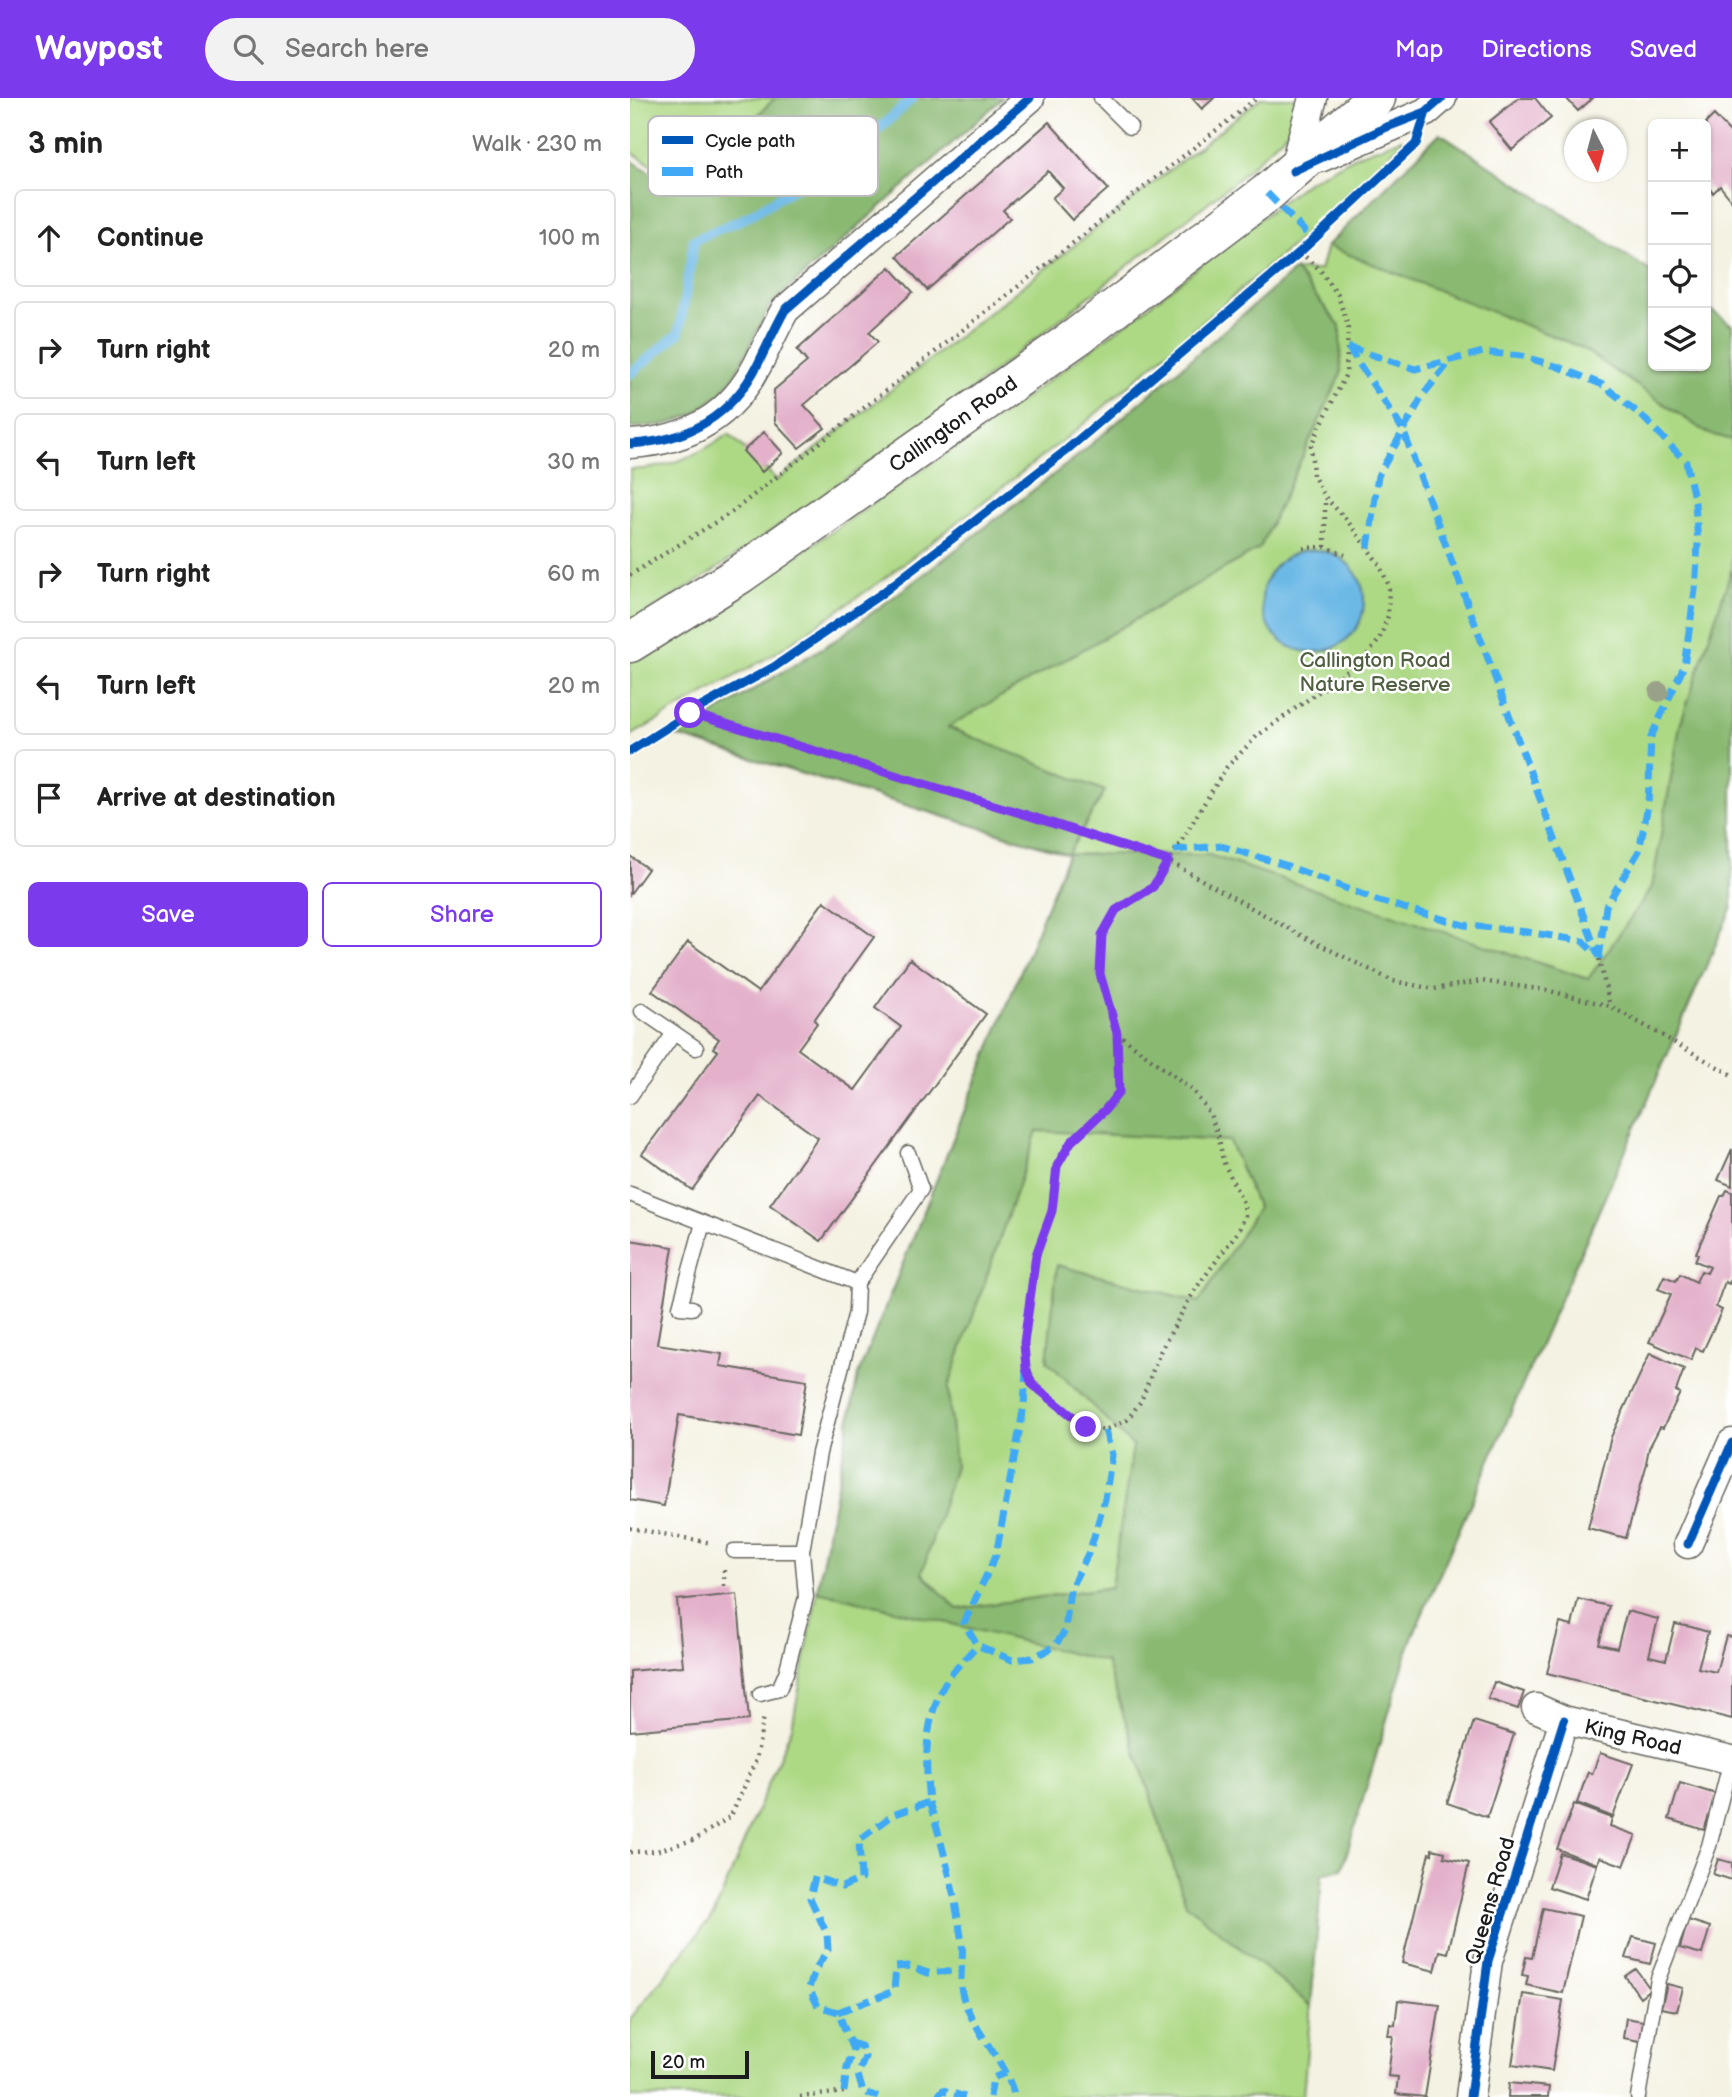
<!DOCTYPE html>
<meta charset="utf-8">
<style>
body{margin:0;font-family:"Balsamiq Sans",sans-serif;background:#f2f2f2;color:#222}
.controls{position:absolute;right:21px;top:21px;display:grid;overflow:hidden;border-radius:10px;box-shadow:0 2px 5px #0004}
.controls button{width:63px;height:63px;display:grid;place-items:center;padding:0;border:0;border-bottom:2px solid #e0e0e0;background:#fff;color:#222;font:35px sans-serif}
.compass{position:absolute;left:934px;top:21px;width:63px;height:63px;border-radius:50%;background:#fff;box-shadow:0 2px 5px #0004;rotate:174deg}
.scale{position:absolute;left:21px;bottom:18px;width:98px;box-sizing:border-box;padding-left:7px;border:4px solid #1c1c1c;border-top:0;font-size:19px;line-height:24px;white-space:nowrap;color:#1c1c1c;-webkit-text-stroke:5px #fff;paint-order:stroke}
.stop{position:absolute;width:21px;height:21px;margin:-16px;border:5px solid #7c3aed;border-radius:50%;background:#fff}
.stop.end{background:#7c3aed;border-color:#fff;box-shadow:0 2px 7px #0008}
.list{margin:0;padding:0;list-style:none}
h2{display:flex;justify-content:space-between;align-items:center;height:91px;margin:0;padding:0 28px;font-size:30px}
h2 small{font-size:23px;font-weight:400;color:#767676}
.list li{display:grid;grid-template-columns:46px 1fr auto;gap:21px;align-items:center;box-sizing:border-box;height:98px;margin:0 14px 14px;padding:0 14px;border:2px solid #e0e0e0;border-radius:10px}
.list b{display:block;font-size:26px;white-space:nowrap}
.list em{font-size:23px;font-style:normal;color:#767676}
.actions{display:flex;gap:14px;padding:21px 28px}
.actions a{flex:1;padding:16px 0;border:2px solid #7c3aed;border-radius:10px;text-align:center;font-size:24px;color:#7c3aed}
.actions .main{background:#7c3aed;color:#fff}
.icon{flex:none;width:38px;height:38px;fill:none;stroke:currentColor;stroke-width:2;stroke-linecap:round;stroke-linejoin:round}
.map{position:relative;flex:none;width:1102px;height:1999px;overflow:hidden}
header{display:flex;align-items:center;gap:42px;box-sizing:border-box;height:98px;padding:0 35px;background:#7c3aed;color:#fff}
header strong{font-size:33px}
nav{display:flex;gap:38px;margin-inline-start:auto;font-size:24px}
.search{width:490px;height:63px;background:#f2f2f2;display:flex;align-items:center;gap:18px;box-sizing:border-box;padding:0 24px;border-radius:38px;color:#767676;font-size:26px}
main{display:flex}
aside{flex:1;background:#fff}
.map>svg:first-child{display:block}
</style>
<header>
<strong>Waypost</strong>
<div class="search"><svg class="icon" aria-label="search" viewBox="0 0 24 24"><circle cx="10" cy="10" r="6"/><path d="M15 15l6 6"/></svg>Search here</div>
<nav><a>Map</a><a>Directions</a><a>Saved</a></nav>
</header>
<main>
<aside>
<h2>3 min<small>Walk · 230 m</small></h2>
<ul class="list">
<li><svg class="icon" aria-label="ahead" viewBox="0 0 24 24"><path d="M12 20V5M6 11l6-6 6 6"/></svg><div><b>Continue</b></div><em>100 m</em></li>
<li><svg class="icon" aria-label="right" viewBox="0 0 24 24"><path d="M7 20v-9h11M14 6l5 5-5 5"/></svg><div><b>Turn right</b></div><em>20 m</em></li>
<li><svg class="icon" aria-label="left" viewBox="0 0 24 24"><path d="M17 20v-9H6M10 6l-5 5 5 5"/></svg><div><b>Turn left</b></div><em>30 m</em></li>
<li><svg class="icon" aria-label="right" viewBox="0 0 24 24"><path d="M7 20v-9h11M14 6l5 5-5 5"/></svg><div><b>Turn right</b></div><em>60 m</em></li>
<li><svg class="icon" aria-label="left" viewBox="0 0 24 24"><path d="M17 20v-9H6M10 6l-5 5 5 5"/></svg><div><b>Turn left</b></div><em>20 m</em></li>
<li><svg class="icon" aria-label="arrive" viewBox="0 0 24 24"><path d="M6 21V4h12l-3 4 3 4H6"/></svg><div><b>Arrive at destination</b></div></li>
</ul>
<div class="actions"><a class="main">Save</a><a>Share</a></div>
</aside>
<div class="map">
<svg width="1102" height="1999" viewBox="0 0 1102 1999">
<rect width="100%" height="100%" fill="#fff"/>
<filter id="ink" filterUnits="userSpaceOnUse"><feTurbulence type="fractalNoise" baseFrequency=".0143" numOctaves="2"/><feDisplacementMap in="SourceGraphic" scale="14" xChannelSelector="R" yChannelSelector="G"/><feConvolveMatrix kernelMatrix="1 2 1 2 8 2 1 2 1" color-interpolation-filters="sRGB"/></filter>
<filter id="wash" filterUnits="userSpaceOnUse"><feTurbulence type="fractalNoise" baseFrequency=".00686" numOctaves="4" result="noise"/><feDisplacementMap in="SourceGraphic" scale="28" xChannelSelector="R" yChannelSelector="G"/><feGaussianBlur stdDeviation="1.57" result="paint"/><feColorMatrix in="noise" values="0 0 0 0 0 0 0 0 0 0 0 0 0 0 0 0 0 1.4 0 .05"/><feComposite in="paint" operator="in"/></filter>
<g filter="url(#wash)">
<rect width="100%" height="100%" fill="#f4f2e2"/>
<path fill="#add985" stroke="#647a50" stroke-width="2" d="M0,0H145L56,89L0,53Z
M631,0H669L658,33L609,80L323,306L78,477L0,525V371C35,373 71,355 99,336L147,382Z
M810,35L1023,175V268H1076V209L1102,227V809L780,1544L712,1771L692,1776L673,1999H0V1921L84,1816L162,1629L228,1277L438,756L44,637L75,621L207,541L301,471L449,357L665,172H690L697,148Z
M771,41L774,43L684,129L449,330L251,483L144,556L0,638V560L131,482L373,316L506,218L677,84L728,57Z"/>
<path fill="#8ab972" stroke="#536a47" stroke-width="2" fill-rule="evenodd" d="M145,0H373L140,207L105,277L89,297L64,316L38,326L0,330V122L2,119L0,62L37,84L56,89Z
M810,35L1023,175V268H1076V209L1102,227V342L1077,335L950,249L697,148Z
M665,172L710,228L711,276L630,450L318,629L475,693L438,756L579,757L958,881L1022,789L1050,627L1102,470V809L780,1544L712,1771L692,1776L681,1908L556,1806L476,1564L187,1493L228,1277L438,756L44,637L75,621L207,541L301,471L449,357ZM407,1033L599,1043L628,1110L569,1204L427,1167L417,1263L503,1348L481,1489L327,1511L292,1475L325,1368L318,1290Z"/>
<path fill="#6db9e6" stroke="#446a81" stroke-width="2" d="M632 503a51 51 0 1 1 102 0a51 51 0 1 1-102 0Z"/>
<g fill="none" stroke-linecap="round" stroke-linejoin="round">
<path stroke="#6db9e6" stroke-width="10" d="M0,276L49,235L64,142L115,120L220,57L283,0"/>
</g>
<g id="blocks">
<path fill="#e3b1ca" d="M562,0H584L572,11Z
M888,0H905L921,20L882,52L859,24Z
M936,0H963L948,13Z
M1084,17L1102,36V103L1090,88L1083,95L1076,87V25Z
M419,24L478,91L442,122L422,100L433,90L418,73L373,112L380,120L297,192L267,158Z
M260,169L283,194L239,234L248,244L174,307L195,330L169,350L145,324L144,292L177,264L167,252Z
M134,334L153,355L132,374L113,353Z
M0,758L18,771L0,796Z
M194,803L244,839L184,922L187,925L168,951L225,992L271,929L245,910L280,861L356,916L191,1143L140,1107L188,1040L130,998L62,1092L12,1056L88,953L83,950L89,941L22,893L58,844L128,894Z
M1102,1051V1088L1088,1082Z
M1097,1092L1102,1094V1179L1099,1186L1095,1184L1091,1194L1086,1209L1092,1212L1073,1253L1066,1250L1061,1262L1019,1244L1041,1196L1028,1191L1034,1178L1046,1183L1050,1176L1066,1184L1071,1173L1077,1175L1080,1169L1065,1163L1068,1156L1066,1155L1091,1098H1094Z
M0,1142L43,1149L27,1246L92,1256L90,1268L177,1282L168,1337L49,1317L34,1408L0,1402Z
M1020,1255L1054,1271L1046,1293L1050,1295L1033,1330L1030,1329L1019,1350L1016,1365H1017L996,1440L958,1430L981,1339Z
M107,1496L119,1622L0,1633V1573L53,1568L47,1502Z
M948,1501L979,1508L969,1546L987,1550L997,1513L1028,1521L1019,1558L1036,1562L1045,1526L1061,1529L1078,1534L1068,1570L1086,1574L1096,1538L1102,1539V1621L917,1575L930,1525L942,1528Z
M864,1584L894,1594L888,1611L858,1601Z
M844,1623L884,1636L857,1719L817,1705Z
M970,1655L1003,1666L983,1719L947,1705L958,1674L962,1676Z
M1050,1685L1086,1696L1074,1732L1039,1721Z
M944,1706L982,1720L980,1728L1006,1737L994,1768L970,1759L967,1766L927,1751Z
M802,1751L815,1754L814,1759L839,1765L818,1855L810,1853L805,1873L772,1865L799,1755L802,1756Z
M930,1755L967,1767L956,1801L919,1789Z
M1088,1761L1102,1765V1782L1083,1776Z
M913,1810L951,1818L933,1895L896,1887L898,1878L892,1877L896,1859L902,1860Z
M1058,1822L1080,1829L1072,1856L1050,1850Z
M1003,1839L1026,1845L1020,1866L996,1860Z
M1006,1871L1020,1891L1010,1899L995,1878Z
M1037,1886L1053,1890L1047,1913L1031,1910Z
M893,1896L933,1902L922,1973L882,1967Z
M768,1902L810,1907L795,1999L766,1996L768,1979L758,1978L763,1938H758L760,1926L765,1927Z
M996,1920L1013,1923L1010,1943L993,1940Z
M879,1985L919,1989L918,1999H878Z"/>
</g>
</g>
<g filter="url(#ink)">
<use href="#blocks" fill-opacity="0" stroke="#686761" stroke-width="2"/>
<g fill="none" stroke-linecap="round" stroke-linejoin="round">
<g stroke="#686761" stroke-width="17">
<path id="service" d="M471,0L500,29
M12,913L66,950
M0,998L44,935
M0,1096L227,1185
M62,1210L50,1209L73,1125
M104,1453H172
M130,1596L149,1591L156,1575L176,1499L172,1453L189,1355L226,1214L227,1185L291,1091L278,1055
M1008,1999L1028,1881L1079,1748L1101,1662"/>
</g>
<g stroke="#686761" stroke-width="31">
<path id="minor" d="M690,60L796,14L812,0
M663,73L683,0
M0,346C58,343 101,319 128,266C137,248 145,230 155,212L400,0
M1058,1446L1102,1345
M906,1610L934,1622L1102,1662
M840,1999L858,1863L934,1622"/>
</g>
<g stroke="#686761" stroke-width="41">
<path id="primary" d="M0,545L109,477L448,238L637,95L746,0"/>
</g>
<path stroke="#686761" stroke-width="4.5" stroke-dasharray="2 5" stroke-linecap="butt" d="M695,449V401
M673,450L695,449L715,457
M0,477L102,414L627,0
M60,615L400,718L538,763L672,838L763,883L804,891L851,883L916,892L980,908L1102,977
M969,861L980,908
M487,935L563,993L580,1016L589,1040L593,1063L614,1107L615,1118L609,1132L564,1193L530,1254L511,1303L497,1322L475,1332L456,1329L402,1286L396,1270L394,1245L406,1156L422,1113L427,1068L441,1044L475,1012L489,994L487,935L470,876L472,837L486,812L523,789L596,670L627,638L733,562L749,542L758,518L759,488L749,466L716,421L695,399L683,377L681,347L716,276L718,229L708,197L690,172L670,154
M0,1430L82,1445
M94,1472V1492
M0,1754L26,1753L66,1741L101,1718L126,1662L134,1618
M170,1999L214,1994"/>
<use href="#service" stroke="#fff" stroke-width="14"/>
<use href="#minor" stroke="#fff" stroke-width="28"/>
<use href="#primary" stroke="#fff" stroke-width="38"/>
<path stroke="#3fa9f5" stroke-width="7" stroke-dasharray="14 7" stroke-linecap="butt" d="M637,95L682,141
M718,249L785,271L853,254L891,258L926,268L973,287L1012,318L1056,364L1065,405L1068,445L1065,492L1054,568L1021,639L1018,707L1009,753L976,808L969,861
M718,249L773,332L968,857
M738,450L748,378L793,297L821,262
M544,752L591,748L655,767L749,803L834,827L897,834L953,843L964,855
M396,1270L394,1308L366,1457L334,1525L347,1547L382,1562L402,1560L424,1549L435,1533L440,1491L460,1452L475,1401L482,1357L475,1332
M299,1704C314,1750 325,1797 332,1845C334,1862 328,1883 333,1899C344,1935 375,1962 385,1999
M208,1914L264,1893L266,1869L278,1868L298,1875L332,1872
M221,1945L231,1948L235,1959L228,1977L233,1994L248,1999
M214,1994L217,1969L223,1952L208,1914L188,1908L179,1890L185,1872L198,1851L197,1836L180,1800L185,1779L212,1789L231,1781L229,1742L263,1717L299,1704C295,1662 294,1623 315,1585C323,1572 337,1559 347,1547
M307,1999L313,1992L335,1999
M360,1999L363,1980L375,1975"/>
<g stroke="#fff" stroke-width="13">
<path id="cycleway" d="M663,73L757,29L796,14L812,0
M0,346C58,343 101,319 128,266C137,248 145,230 155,212L400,0
M0,653L60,615L144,569L251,496L434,354L670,154L786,46L796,14
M1058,1446L1102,1345
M840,1999L858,1863L934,1622"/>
</g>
<use href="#cycleway" stroke="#0057b8" stroke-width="9"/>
</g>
<circle fill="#99a189" cx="1029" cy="594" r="10"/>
</g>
<g fill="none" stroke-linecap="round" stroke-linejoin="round" filter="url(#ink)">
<path stroke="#7c3aed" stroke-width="9" d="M60,615L400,718L538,763L523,789L486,812L472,837L470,876L487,935L489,994L475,1012L441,1044L427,1068L422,1113L406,1157L394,1245L396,1270L402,1286L456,1329"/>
</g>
<g text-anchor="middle" stroke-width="5" stroke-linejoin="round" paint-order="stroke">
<g font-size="21" fill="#1c1c1c" stroke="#fff">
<text transform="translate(323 326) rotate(-35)" y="7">Callington Road</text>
<text transform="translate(1003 1639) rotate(13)" y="7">King Road</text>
<text transform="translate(860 1803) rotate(-74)" y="7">Queens Road</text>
</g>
<g font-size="21" fill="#4f5e41" stroke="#fff">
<text x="745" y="569">Callington Road<tspan x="745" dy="24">Nature Reserve</tspan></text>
</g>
</g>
<rect x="18" y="18" width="230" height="80" rx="10" fill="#fff" stroke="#bbb" stroke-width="2"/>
<rect x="32" y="38" width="31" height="8" fill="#0057b8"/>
<rect x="32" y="69" width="31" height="9" fill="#3fa9f5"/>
<g font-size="19" fill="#1c1c1c">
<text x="75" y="49">Cycle path</text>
<text x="75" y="80">Path</text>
</g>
</svg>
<div class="controls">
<button>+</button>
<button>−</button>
<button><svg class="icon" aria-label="locate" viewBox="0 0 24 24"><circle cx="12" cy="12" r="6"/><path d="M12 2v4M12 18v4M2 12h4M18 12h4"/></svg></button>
<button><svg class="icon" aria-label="layers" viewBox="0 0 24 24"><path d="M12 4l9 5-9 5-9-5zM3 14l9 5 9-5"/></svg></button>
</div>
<svg class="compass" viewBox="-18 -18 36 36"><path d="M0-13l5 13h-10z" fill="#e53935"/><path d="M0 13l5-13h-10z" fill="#767676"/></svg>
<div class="scale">20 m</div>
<div class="stop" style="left:60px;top:615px"></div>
<div class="stop end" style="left:456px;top:1329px"></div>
</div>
</main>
